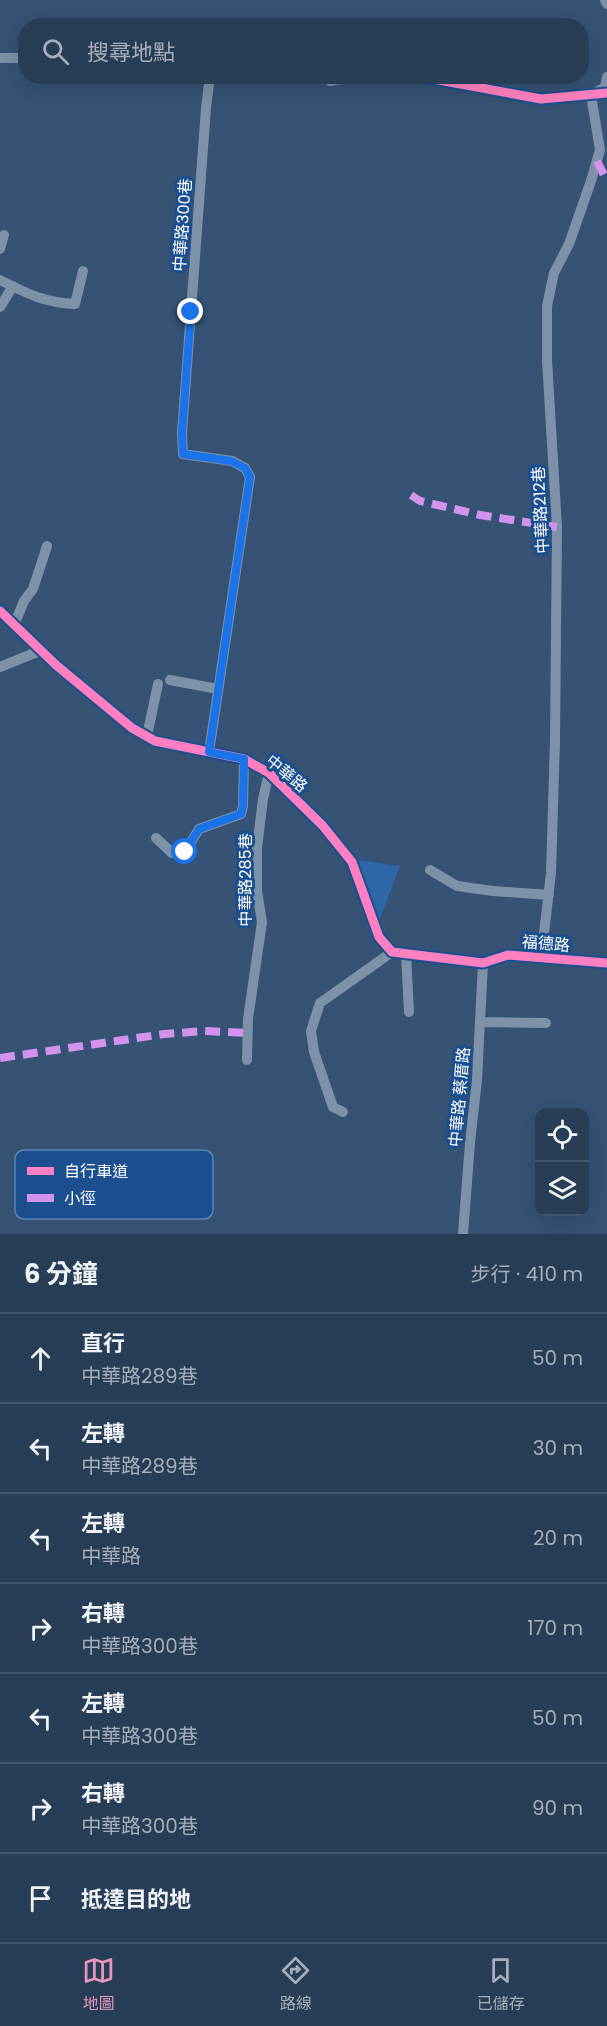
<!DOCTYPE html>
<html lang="zh-TW">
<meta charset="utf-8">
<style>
body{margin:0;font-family:Poppins,"Noto Sans TC",sans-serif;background:#344961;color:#f1f3f6}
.controls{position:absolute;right:18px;bottom:18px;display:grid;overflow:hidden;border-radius:12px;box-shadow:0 6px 24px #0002}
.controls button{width:54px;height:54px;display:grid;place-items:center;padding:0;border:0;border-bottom:2px solid #44576d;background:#283e57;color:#f1f3f6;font:30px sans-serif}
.stop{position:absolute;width:18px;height:18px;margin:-14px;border:4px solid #1a73e8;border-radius:50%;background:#fff}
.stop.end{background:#1a73e8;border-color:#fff;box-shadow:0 2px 6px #0008}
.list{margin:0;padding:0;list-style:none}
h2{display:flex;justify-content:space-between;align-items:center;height:78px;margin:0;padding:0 24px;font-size:26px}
h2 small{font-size:20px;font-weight:400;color:#a5aeba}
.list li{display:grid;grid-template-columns:39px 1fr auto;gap:18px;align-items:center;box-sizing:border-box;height:90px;padding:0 24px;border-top:2px solid #44576d}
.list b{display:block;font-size:22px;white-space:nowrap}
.list p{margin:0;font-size:20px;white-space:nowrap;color:#a5aeba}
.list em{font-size:20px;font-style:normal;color:#a5aeba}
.icon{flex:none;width:33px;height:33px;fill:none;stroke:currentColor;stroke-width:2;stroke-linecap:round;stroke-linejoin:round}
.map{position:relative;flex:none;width:607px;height:1234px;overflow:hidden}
.search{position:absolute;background:#283e57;box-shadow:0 6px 24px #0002;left:18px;right:18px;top:18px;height:66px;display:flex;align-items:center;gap:15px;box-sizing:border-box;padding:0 21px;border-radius:24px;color:#a5aeba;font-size:22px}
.sheet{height:708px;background:#283e57}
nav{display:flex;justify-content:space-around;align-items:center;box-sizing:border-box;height:84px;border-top:2px solid #44576d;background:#283e57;font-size:16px;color:#a5aeba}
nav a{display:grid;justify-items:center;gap:3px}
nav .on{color:#e797bd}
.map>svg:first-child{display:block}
</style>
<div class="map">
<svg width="607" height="1234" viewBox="0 0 607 1234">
<rect width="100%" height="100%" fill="#365274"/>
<path fill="#2f66a5" d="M353,859L400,866L377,927Z"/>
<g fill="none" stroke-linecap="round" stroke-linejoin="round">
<path stroke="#7d92a8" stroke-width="10" d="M605,0L607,4
M0,58H26
M323,76L330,81L358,76
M417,76L541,99L598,94
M0,249L4,235
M0,280C28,294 43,302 75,304L83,271
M0,307L13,286
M0,611L56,665L132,728L155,741L244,759L269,773L323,826L352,862L379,937L392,952L483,963L508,955L607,963
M14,625L24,601L33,589L47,546
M0,667L42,650
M170,680L218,689
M147,736L158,684
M209,752L250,477L245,468L232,461L183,454L182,433L206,108L210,76
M156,838L172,853L185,852L199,829L241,814L243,806L244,759
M430,870L457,886L493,891L549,895
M406,954L409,1012
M541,959L551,873L555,740L557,527L547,360V306L554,273L569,244L591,181L600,150L591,95L605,87L607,77
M480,1022L546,1023
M247,1060L248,1019L262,922L257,891V848L263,799L269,773
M343,1112L333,1107L314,1052L311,1031L320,1003L392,952
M463,1234L470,1143L477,1080L483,963"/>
<path stroke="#d193ec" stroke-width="8" stroke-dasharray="15 8" stroke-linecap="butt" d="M597,161L607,181
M411,495L420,501L480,515L557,527
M0,1058L164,1034L205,1031L248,1033"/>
<g stroke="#1b4f8f" stroke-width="13">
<path id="cycleway" d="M417,76L541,99L607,93
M0,611L56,665L132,728L155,741L244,759L269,773L323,826L352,862L379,937L392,952L483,963L508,955L607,963"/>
</g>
<use href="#cycleway" stroke="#ff80c0" stroke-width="9"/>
</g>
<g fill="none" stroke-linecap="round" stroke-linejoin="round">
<path stroke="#1a73e8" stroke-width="8" d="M185,852L199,829L241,814L243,806L244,759L209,752L250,477L245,468L231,461L183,454L182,433L191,312"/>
</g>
<g text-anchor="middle" stroke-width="6" stroke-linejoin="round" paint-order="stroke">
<g font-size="16" fill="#fff" stroke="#1b4f8f">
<text transform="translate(182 225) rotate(-86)" y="6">中華路300巷</text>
<text transform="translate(540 510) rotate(-93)" y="6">中華路212巷</text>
<text transform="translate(287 773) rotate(40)" y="6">中華路</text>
<text transform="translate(245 880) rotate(-90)" y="6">中華路285巷</text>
<text transform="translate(546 943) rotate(5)" y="6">福德路</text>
<text transform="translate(459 1097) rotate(-85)" y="6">中華路 蔡厝路</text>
</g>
</g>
<rect x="15" y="1150" width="198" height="69" rx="9" fill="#1b4f8f" stroke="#5f84b1" stroke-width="1.5"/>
<rect x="27" y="1167" width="27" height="8" fill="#ff80c0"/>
<rect x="27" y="1194" width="27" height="8" fill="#d193ec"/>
<g font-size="16" fill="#fff">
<text x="64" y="1177">自行車道</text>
<text x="64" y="1204">小徑</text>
</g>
</svg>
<div class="controls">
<button><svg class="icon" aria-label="locate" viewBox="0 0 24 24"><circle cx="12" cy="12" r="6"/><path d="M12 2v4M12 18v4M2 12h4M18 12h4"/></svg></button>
<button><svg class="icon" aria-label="layers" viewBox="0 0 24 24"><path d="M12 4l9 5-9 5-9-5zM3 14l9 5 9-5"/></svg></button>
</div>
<div class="stop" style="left:185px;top:852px"></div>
<div class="stop end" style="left:191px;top:312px"></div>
<div class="search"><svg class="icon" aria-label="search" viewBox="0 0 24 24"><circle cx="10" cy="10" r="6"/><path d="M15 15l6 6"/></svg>搜尋地點</div>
</div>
<section class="sheet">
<h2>6 分鐘<small>步行 · 410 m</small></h2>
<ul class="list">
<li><svg class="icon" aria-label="ahead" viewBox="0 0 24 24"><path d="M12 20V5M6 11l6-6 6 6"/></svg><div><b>直行</b><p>中華路289巷</p></div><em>50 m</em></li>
<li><svg class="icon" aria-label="left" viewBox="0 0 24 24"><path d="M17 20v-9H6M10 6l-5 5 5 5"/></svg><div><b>左轉</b><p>中華路289巷</p></div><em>30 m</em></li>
<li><svg class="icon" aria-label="left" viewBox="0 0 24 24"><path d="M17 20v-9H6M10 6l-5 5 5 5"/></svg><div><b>左轉</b><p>中華路</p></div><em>20 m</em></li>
<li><svg class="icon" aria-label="right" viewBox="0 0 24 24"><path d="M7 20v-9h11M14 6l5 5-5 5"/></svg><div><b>右轉</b><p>中華路300巷</p></div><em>170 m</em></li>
<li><svg class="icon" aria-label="left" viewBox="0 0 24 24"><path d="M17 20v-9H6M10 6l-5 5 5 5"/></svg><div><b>左轉</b><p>中華路300巷</p></div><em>50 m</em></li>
<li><svg class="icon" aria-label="right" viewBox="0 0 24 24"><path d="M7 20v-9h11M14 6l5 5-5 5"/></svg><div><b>右轉</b><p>中華路300巷</p></div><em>90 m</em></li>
<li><svg class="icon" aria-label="arrive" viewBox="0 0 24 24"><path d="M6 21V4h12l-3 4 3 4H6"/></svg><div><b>抵達目的地</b></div></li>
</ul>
</section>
<nav>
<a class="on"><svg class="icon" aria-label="map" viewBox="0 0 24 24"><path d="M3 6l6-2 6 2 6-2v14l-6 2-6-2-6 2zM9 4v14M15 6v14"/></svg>地圖</a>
<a><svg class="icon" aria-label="directions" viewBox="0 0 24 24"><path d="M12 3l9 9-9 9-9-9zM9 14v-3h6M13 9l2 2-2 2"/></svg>路線</a>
<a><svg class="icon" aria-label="saved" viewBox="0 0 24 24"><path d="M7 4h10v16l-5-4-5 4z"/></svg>已儲存</a>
</nav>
